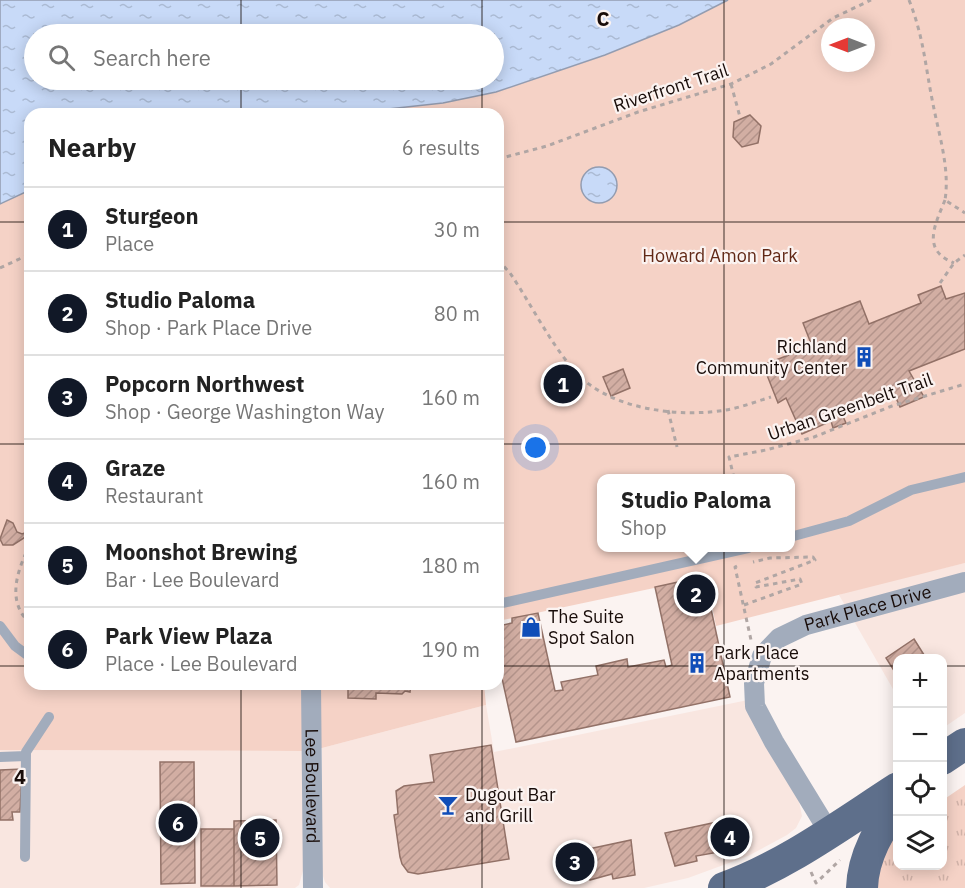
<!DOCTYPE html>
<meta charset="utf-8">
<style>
body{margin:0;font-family:"IBM Plex Sans",sans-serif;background:#f2f2f2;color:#222}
.controls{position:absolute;right:18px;bottom:18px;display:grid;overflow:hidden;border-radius:12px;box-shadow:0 3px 15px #0003}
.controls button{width:54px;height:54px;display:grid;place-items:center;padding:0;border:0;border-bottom:2px solid #e0e0e0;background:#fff;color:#222;font:30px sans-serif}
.compass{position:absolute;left:821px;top:18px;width:54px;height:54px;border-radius:50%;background:#fff;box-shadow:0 3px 15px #0003;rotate:270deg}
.you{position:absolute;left:536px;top:448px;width:21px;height:21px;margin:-15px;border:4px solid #fff;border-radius:50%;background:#1a73e8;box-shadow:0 0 0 9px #1a73e833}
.badge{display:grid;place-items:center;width:39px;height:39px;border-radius:50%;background:#111827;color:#fff;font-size:20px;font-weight:700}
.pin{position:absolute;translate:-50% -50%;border:3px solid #fff;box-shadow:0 2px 6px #0006}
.popup{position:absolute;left:597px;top:474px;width:198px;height:78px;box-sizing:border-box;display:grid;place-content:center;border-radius:12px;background:#fff;filter:drop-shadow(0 2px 4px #0005);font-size:20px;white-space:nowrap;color:#767676}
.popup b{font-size:22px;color:#222}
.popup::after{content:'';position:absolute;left:50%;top:100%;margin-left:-12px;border:12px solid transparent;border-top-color:#fff}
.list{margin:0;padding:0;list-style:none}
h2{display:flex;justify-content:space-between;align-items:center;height:78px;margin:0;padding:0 24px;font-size:26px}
h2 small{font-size:20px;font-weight:400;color:#767676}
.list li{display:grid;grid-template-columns:39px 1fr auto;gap:18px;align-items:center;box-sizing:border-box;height:84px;padding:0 24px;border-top:2px solid #e0e0e0}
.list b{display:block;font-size:22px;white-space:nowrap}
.list p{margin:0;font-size:20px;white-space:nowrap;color:#767676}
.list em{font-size:20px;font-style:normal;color:#767676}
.icon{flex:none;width:33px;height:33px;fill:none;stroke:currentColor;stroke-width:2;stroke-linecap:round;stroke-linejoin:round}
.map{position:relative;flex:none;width:965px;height:888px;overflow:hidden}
.search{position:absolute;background:#fff;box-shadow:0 3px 15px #0003;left:24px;top:24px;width:480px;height:66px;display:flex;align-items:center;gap:15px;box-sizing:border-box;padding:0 21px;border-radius:33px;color:#767676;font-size:22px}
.panel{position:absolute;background:#fff;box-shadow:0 3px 15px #0003;left:24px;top:108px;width:480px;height:582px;border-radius:18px}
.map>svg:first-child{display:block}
</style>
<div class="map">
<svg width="965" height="888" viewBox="0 0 965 888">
<defs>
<pattern id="grass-tufts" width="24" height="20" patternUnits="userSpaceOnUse" patternTransform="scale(1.5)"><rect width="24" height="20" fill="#f5d2c6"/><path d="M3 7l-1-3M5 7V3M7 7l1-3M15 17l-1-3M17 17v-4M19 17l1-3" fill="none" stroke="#d1b3a9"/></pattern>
<pattern id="water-ripples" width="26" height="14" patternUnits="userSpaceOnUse" patternTransform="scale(1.5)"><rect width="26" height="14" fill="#c8daf8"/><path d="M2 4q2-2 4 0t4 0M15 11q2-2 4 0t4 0" fill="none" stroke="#abbad3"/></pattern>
<pattern id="building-hatch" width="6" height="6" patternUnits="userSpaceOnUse" patternTransform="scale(1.5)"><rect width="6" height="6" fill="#d2aea3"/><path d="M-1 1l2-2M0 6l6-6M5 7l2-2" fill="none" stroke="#b4948b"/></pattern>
</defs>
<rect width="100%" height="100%" fill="#fbf3f1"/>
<path fill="#f9e6e0" d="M965,563V713L943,728L942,658H898L897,696L839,595L855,589Z
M748,700L749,714L758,734L799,801L802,816L796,828L787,835L748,856L688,878L644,888H330L325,882L322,873V748L486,705L494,752Z
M0,750L304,751V867L299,885L295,888H0Z"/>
<path fill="url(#grass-tufts)" d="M965,785V888H872L876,848L897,829L898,866H942L943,800Z"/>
<path fill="#f5d2c6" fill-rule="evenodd" d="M728,0H965V563L716,626L706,577L498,621V114H296L388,109L443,103L496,92L606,55L679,25ZM830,27H866V63H830ZM602,478H790V548H602Z
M30,190V684H484L486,705L322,748L304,751L0,750V204Z"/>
<path fill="url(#water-ripples)" stroke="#939cb0" stroke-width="1.5" fill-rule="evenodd" d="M0,0H728L679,25L605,55L496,92L443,103L388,109L296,114H30V190L0,204ZM34,34H494V80H34Z
M581 185a18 18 0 1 1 36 0a18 18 0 1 1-36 0Z"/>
<path fill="url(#building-hatch)" stroke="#927167" stroke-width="1.5" d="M750,115L761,126L758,143L742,147L733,137L734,122Z
M941,286L946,299L965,293V349L909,371L924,397L900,407L893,391L841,412L846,423L833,428L831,421L802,434L786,398L778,403L763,365L812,346L803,323L860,301L869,324L921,303L918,295Z
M623,369L630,388L611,396L603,377Z
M7,520L13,523L17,532L22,534L30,531V534L13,545H3L0,539Z
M683,581L684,586L705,581L730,697L516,742L498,660V626L512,623V618L538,613L555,691L563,690L561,682L598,675L596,666L627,659L628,667L664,660L666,667L672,665L655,587Z
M914,639L926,658H898V677L886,658Z
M348,684H411L410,692L405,691L402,694L376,693V699L348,698Z
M491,745L509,859L418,874L408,872L402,864L400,857L394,815L398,814L396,791L404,786L434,782L430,755Z
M160,762H194L195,883L161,884Z
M22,769L20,812H12L13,820H0V770Z
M736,818L741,843L718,848L719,852L696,856L697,861L675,866L665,833Z
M276,820L277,885L234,886V821Z
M201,829H234V886H201Z
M631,840L635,875L613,879L612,874L590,880L589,875L567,881L560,855Z"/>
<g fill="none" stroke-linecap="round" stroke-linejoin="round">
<path stroke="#b0a6a4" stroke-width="3" stroke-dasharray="4.5 4.5" stroke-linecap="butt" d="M909,0C924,38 925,65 933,104C939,135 950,169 945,200L965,213
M731,84L740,117
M498,159L547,146L638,112L731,84L771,64L833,18L871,0
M945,200C935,225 921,250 954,263
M498,260L510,273C531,304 549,341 573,369C606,410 682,419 731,409C745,406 758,401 771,397
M0,268L30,254
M940,283L954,263L965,255
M668,410L677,447
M734,478L729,457L766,450L814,437L892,406L965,384
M30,545C17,570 6,602 30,623
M737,566L735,567L751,640
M744,605L802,584L800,579L756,587L755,583L815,560L813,557L770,558L753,562
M811,872L816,883L840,860"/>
<path stroke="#a2acbc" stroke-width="10" d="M790,537L849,521L911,490L965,477
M498,604L748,548
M0,626L15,646L30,657
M0,757L26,756
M25,857L26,752L49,717"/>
<g stroke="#a2acbc" stroke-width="20">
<path id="s1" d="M311,684L313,888"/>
<path id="s2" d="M829,832L774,742L755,706L754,683L762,656L779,638L806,625L965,582"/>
</g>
<path stroke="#5e6f8b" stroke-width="32" d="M942,759L965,744
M724,888C787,865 842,824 898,788
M862,888C863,855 880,829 898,802"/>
</g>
<path fill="none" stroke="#180c09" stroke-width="1.5" stroke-opacity="0.55" d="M241,0V34M482,0V34M724,0V888M241,80V114M482,80V114M0,222H30M498,222H965M0,444H30M498,444H965M0,666H30M498,666H898M942,666H965M241,684V888M482,684V888"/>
<defs>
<g id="building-bare" transform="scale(1.62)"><path d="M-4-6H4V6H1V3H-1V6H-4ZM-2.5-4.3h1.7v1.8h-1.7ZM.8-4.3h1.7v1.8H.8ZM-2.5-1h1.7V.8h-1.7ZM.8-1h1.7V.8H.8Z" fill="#104db8" stroke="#fbf3f1" stroke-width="2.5" paint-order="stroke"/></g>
<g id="shop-bare" transform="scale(1.62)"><path d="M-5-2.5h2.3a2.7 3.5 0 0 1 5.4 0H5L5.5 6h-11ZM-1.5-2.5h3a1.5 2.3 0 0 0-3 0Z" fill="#104db8" stroke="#fbf3f1" stroke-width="2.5" paint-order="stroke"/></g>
<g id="bar-bare" transform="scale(1.62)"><path d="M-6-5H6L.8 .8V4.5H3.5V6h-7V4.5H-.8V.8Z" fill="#104db8" stroke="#fbf3f1" stroke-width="2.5" paint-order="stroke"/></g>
</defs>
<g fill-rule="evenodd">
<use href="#building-bare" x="864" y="357"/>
<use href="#shop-bare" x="531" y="627"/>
<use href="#building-bare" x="697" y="663"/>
<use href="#bar-bare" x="448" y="805"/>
</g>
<g text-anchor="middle" stroke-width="4.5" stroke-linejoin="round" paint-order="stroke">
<g font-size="18" fill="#180c09" stroke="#fbf3f1">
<text transform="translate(671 88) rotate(-18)" y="6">Riverfront Trail</text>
<text transform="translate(850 407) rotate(-19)" y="6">Urban Greenbelt Trail</text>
<text dy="6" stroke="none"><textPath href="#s2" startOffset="316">Park Place Drive</textPath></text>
<text dy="6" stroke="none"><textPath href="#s1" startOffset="102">Lee Boulevard</textPath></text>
</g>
<g font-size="18" fill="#612816" stroke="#fbf3f1">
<text x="720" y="262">Howard Amon Park</text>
</g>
<g font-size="18" fill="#180c09" stroke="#fbf3f1" text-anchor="start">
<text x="847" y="353" text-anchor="end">Richland<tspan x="847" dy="21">Community Center</tspan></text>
<text x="548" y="623">The Suite<tspan x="548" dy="21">Spot Salon</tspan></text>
<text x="714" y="659">Park Place<tspan x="714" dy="21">Apartments</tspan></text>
<text x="465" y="801">Dugout Bar<tspan x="465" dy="21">and Grill</tspan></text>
</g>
</g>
<g font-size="20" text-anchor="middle" font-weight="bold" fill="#180c09" stroke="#fbf3f1" stroke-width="4.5" stroke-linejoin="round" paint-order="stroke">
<text x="603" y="26">C</text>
<text x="20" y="784">4</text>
</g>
</svg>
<div class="controls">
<button>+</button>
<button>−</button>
<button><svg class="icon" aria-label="locate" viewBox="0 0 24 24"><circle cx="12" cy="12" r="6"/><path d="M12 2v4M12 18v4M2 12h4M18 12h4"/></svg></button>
<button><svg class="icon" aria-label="layers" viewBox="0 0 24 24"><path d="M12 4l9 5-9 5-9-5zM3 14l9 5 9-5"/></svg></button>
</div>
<svg class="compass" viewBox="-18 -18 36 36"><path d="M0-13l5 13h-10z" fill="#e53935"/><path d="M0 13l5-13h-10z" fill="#767676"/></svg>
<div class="you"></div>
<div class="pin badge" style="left:563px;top:384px">1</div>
<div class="pin badge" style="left:696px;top:594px">2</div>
<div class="popup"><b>Studio Paloma</b>Shop</div>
<div class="pin badge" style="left:575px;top:862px">3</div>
<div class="pin badge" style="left:730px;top:837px">4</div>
<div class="pin badge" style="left:260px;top:838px">5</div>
<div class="pin badge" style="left:178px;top:823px">6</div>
<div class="search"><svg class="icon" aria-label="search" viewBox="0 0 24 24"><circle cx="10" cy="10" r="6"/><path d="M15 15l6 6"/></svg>Search here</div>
<section class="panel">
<h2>Nearby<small>6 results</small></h2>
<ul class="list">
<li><span class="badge">1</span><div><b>Sturgeon</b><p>Place</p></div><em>30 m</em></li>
<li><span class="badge">2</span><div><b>Studio Paloma</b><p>Shop · Park Place Drive</p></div><em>80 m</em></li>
<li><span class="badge">3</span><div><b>Popcorn Northwest</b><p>Shop · George Washington Way</p></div><em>160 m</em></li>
<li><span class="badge">4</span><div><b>Graze</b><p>Restaurant</p></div><em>160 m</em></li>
<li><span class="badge">5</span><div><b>Moonshot Brewing</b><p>Bar · Lee Boulevard</p></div><em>180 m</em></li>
<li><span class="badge">6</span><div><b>Park View Plaza</b><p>Place · Lee Boulevard</p></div><em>190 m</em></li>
</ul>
</section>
</div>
